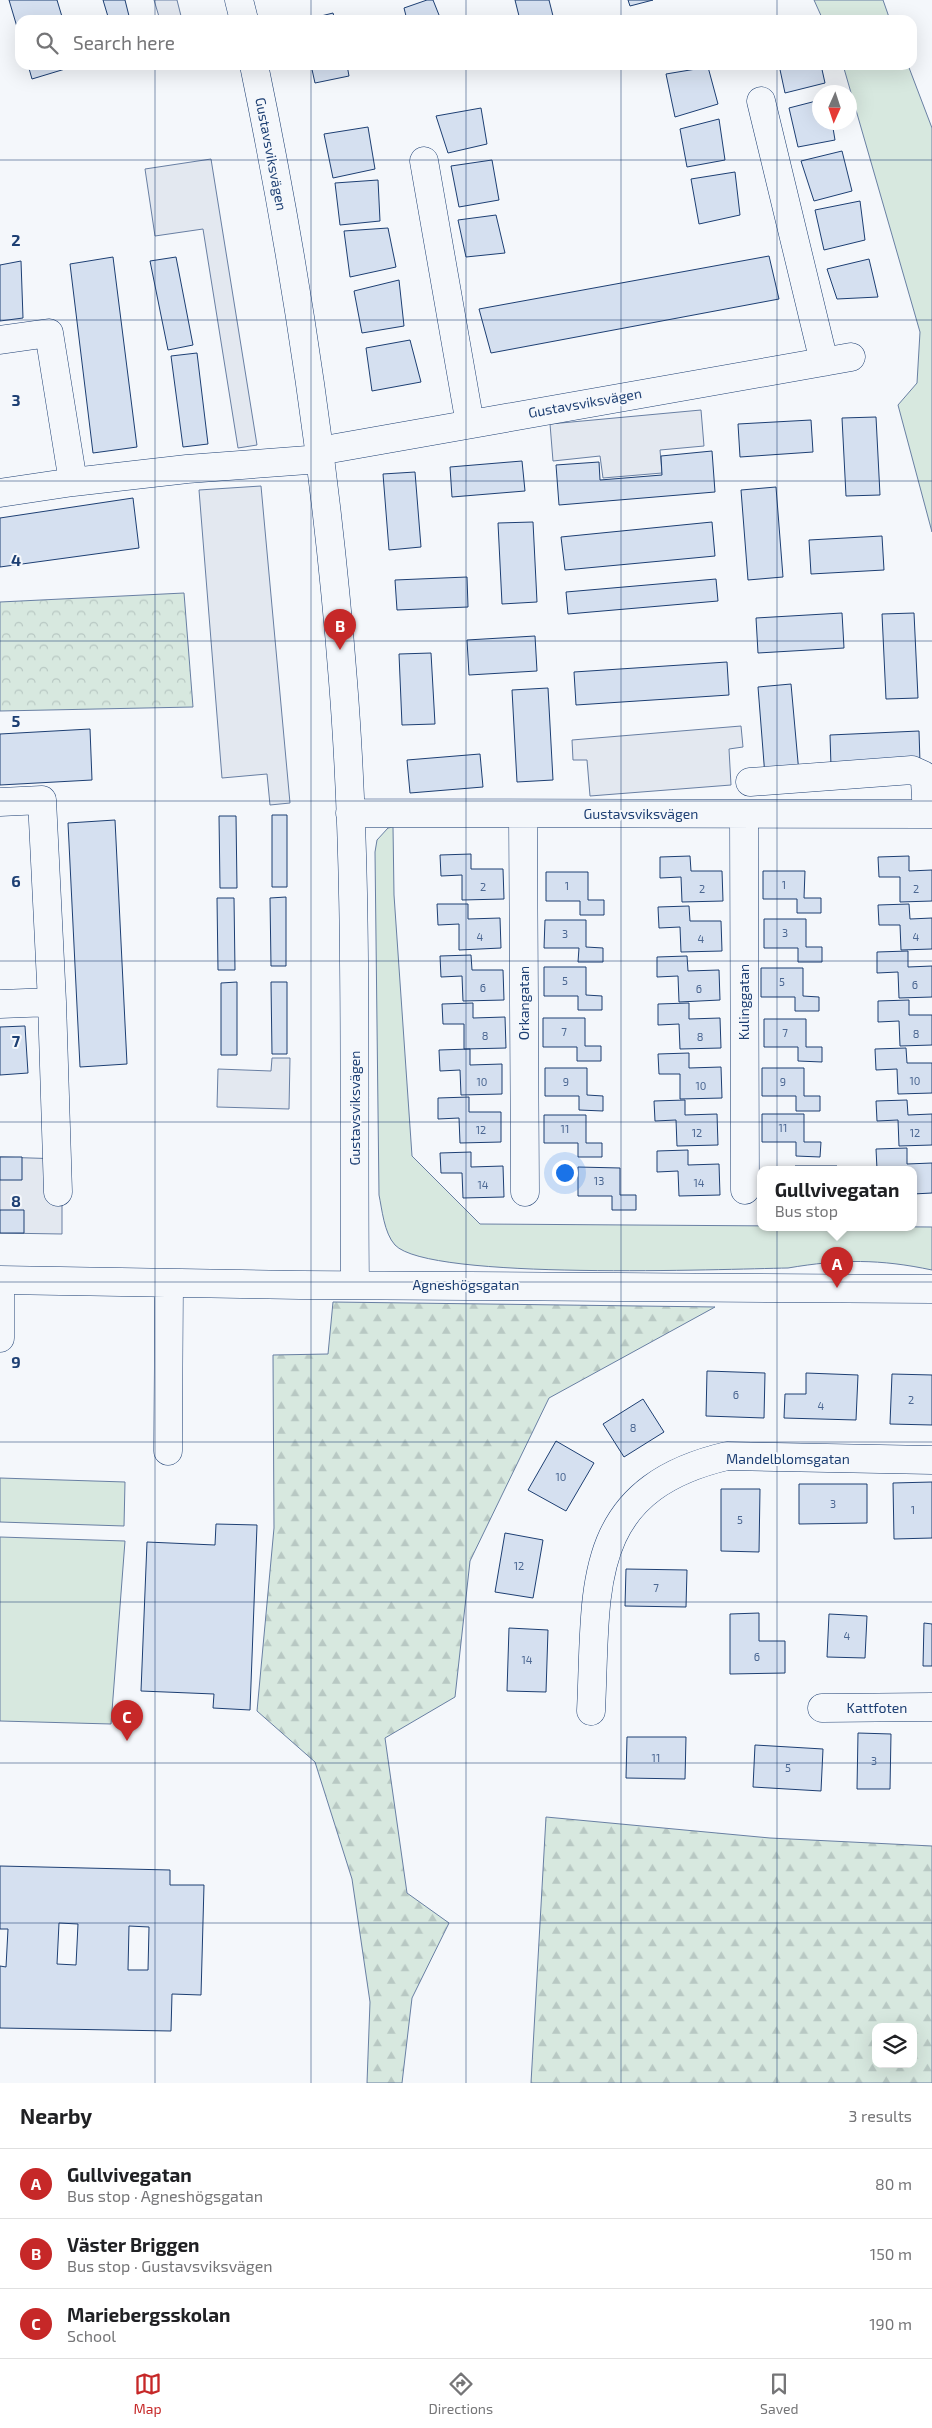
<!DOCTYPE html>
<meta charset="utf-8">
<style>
body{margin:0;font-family:"Exo 2",sans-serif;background:#f6f6f6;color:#202124}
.controls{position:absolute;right:15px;bottom:15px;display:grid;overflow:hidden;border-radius:10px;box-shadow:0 5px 20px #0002}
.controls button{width:45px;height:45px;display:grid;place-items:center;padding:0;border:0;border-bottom:1px solid #e0e0e0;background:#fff;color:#202124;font:25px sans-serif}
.compass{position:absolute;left:812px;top:85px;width:45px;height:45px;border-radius:50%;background:#fff;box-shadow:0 5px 20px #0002;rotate:183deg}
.you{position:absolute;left:564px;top:1172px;width:18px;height:18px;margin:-12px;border:4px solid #fff;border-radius:50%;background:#1a73e8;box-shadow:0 0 0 8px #1a73e833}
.badge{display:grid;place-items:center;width:32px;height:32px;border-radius:50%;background:#c62828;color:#fff;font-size:16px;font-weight:700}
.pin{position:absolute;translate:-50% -41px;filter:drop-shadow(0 1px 2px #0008)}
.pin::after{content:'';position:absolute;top:26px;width:18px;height:15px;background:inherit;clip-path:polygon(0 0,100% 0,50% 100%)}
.popup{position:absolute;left:757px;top:1166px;width:160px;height:65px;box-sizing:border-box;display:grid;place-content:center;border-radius:10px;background:#fff;filter:drop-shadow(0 1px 4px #0005);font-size:16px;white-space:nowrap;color:#757577}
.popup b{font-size:19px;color:#202124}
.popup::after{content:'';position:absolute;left:50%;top:100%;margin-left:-10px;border:10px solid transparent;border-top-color:#fff}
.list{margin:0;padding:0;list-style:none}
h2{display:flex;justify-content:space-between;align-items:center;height:65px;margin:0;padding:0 20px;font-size:21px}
h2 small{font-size:16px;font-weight:400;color:#757577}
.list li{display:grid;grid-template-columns:32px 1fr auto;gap:15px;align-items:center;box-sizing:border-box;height:70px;padding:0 20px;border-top:1px solid #e0e0e0}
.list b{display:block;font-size:19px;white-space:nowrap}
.list p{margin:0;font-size:16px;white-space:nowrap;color:#757577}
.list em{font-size:16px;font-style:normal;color:#757577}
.icon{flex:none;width:28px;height:28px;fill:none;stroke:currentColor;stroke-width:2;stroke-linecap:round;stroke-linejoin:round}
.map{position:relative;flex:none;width:932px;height:2083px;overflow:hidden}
.search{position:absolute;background:#fff;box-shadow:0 5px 20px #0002;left:15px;right:15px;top:15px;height:55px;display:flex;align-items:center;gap:12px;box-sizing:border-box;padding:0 18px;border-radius:15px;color:#757577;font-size:19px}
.sheet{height:275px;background:#fff}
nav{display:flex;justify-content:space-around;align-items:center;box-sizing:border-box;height:70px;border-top:1px solid #e0e0e0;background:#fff;font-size:14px;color:#757577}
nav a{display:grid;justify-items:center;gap:2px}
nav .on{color:#c62828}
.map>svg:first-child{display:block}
</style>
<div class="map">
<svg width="932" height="2083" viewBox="0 0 932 2083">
<defs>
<pattern id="forest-firs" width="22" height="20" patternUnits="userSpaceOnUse" patternTransform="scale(1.25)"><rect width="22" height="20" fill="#d7e8df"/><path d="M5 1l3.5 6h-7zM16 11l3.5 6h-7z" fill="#b8c8c3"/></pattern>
<pattern id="park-crowns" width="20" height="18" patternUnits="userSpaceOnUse" patternTransform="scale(1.25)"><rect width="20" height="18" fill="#d7e8df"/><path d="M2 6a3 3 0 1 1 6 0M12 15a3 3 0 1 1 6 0" fill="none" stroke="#b8c8c3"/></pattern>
</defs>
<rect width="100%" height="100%" fill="#f4f7fb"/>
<path fill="#d7e8df" stroke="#687fa3" d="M814,0H883L890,20H823Z
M843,65H908L932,128V532L898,405L917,383L920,332Z
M393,827L394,895L412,1156L480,1224L932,1227V1270C880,1259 841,1259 788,1268C726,1269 429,1281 395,1245C384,1233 382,1209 379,1195L375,852L377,840L388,828Z
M0,1478L125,1482L124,1526L0,1522Z
M0,1537L125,1541L111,1724L0,1721Z"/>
<path fill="url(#forest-firs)" stroke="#687fa3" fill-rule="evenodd" d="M333,1302L715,1307L549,1398L470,1561L455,1697L385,1738L407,1893L449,1923L412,1998L402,2083H367L370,2002L352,1879L315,1762L257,1711L274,1528L273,1355L328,1354Z
M546,1817L770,1838L932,1846V2083H531ZM876,2027H913V2064H876Z"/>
<path fill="url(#park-crowns)" stroke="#687fa3" d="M184,593L193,707L0,711V602Z"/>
<path fill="#e3e8f0" stroke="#687fa3" d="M154,0H177L182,20H160Z
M211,159L257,445L238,448L203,229L155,236L145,169Z
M701,410L704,446L660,450L662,473L603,478L600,456L553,461L550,424Z
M261,486L290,803L270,805L267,774L222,778L199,490Z
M741,726L743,747L729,749L731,785L590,796L587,760H573L572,740Z
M272,1058H290L289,1109L217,1107L218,1069L271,1071Z
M0,1157L62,1159V1234L0,1233Z"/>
<path fill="#d5e0f0" stroke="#1d3f73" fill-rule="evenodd" d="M9,0H57L63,20H20V37Z
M103,0H125L130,20H109Z
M427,0H433L441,20H407L404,8Z
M515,0H549L554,20H520Z
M628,0H653L630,6Z
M333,13L335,20H305Z
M28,65H74L75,66L32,79Z
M311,65H347L349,76L315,83Z
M779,65H821L825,83L785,93Z
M708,67L718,104L675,117L666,74Z
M820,100V122H832L835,140L798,147L789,108Z
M481,108L487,144L448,153L436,116Z
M719,119L725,160L687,167L680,129Z
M368,127L375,169L333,178L324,134Z
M842,151L852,191L814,201L801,161Z
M492,160L499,200L459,207L451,166Z
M735,172L740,215L699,224L691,179Z
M378,180L380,221L340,225L335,183Z
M860,201L865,240L824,250L815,210Z
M496,215L505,253L466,257L458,220Z
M388,228L396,267L350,277L344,231Z
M769,256L779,299L491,353L479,309Z
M113,257L137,447L93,453L70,264Z
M176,257L193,345L168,350L150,261Z
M869,259L878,297L837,299L827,269Z
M21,261L23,318L0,321V265Z
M399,280L404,326L362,333L354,291Z
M410,340L421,382L372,391L366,348Z
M197,353L208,444L183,447L171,356Z
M876,417L880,495L846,496L842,418Z
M811,420L813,452L740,457L738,424Z
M712,451L715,492L559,505L556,465L599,462L600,480L662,475L661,456Z
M522,461L525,491L452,497L450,467Z
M415,472L421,547L389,550L383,474Z
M776,487L783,577L748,580L741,490Z
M133,498L139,548L0,567V518Z
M533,522L537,602L502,604L498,523Z
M712,522L715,556L565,570L561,537Z
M882,536L884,570L811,574L809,540Z
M467,577L468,607L397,610L395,580Z
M716,579L718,601L568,614L566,592Z
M842,613L844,648L758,653L756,618Z
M914,613L918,698L886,699L882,614Z
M535,636L537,671L469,675L467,640Z
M431,653L435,724L402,725L399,654Z
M727,662L729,695L576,705L574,672Z
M791,684L799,773L765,776L758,687Z
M548,688L553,780L517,782L512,690Z
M90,729L92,780L0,785V734Z
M919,731L920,763L831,766L830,735Z
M480,754L483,787L410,793L407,760Z
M272,815H287V887H272Z
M219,816H236L237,888H220Z
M115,820L127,1064L80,1067L68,823Z
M471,854V869H503L504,899L462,900V875L441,876L440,855Z
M690,856L691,871H722L723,901L682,902L681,877L660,878V857Z
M909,856V871L932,870V901L900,902V877H879L878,857Z
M763,871H805L804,898H821V913H797V899H763Z
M546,872H588V900H604V915H580V901H546Z
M286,897V966H271L270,898Z
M217,898H234L235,970H218Z
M437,904H468V919L500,918L501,948L459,950V924L438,925Z
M909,904L910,919L932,918V949L901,950L900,925H879L878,905Z
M689,906L690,921H721L722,951L681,952L680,927L659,928L658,907Z
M764,919H806V947H822V962H798V948H764Z
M545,920H586V947L603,948V962H578L579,948H544Z
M908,951V967L932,966V997L899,998L898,972L877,973V952Z
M471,955L472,970H503L504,1000L463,1001L462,976L441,977L440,956Z
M687,956L688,971L719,970L720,1000L679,1002L678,976L657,977V957Z
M544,967H586V995L602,996V1010H578V996H544Z
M761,968H803V996L819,997V1011H795V997H761Z
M237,982V1055H221V983Z
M271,982H287V1054H272Z
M909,1000V1015H932V1045L900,1046L899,1021L878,1022V1001Z
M473,1003V1018L505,1017L506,1048L464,1049V1024H443L442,1004Z
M689,1003V1019L720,1018L721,1048L680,1049L679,1024L658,1025V1004Z
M543,1018H585V1046H601V1061H577V1047H543Z
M764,1019H806V1047H822V1062L798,1061V1047H764Z
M25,1026L28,1073L0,1075V1027Z
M906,1048L907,1063H932V1093L898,1094L897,1069L876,1070L875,1049Z
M470,1049V1065L502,1064V1094L461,1095L460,1070L440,1071L439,1050Z
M689,1053V1068L721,1067L722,1098L680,1099V1074H659L658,1054Z
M545,1068H587V1095L603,1096V1111L579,1110V1096H545Z
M762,1068H804V1096H820V1111H796V1096H762Z
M469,1097V1112H501V1142L460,1143L459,1118L438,1119V1098Z
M685,1100V1115L717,1114L718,1145L677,1146L676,1120L655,1121L654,1101Z
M907,1100L908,1115L932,1114V1145L899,1146L898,1120L877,1121L876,1101Z
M762,1114H804V1142H821L820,1157L796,1156V1142H762Z
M544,1115H586V1143H602V1157H578V1143H544Z
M907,1148V1164L932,1163V1193L913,1194V1169H877L876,1149Z
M688,1150V1165L719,1164L720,1195L679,1196L678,1171L657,1172V1151Z
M471,1152V1167L503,1166L504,1197L463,1198L462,1173H441L440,1153Z
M0,1157H22V1180H0Z
M795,1166H837V1169H795Z
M578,1167L620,1168V1195H636V1210H612V1196H578Z
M0,1210H24V1233H0Z
M707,1371L765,1373L764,1418L706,1416Z
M806,1373L858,1375L856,1420L784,1418L785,1394H806Z
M892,1374L932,1375V1425L890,1424Z
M643,1399L664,1432L624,1457L603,1424Z
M556,1441L594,1463L566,1511L528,1490Z
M932,1482V1538L894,1539L893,1483Z
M799,1484H867V1523L799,1524Z
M721,1489H760L759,1552L721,1551Z
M216,1524L257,1525L250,1710L213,1708L214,1694L141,1691L147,1542L215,1545Z
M505,1533L543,1540L533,1598L495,1592Z
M626,1569L687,1570L686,1607L625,1606Z
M759,1613V1641H785V1673L730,1674V1614Z
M829,1614L867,1616L865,1658L827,1657Z
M924,1623L932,1624V1666H923Z
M509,1628L548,1630L546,1692L507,1691Z
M858,1733L891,1734L890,1789H857Z
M627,1737H686L685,1779L626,1778Z
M755,1745L823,1749L821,1791L753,1787Z
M0,1866L170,1870V1885H204L201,1995L172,1994L171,2031L0,2028V1966L6,1967L8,1929H0ZM59,1923L78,1924L76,1965L57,1964ZM129,1926L149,1927L148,1970H128Z"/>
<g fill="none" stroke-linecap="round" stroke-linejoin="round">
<g stroke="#1d3f73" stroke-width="29">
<path id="minor" d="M239,0L244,20
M254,65C296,268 327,473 343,681C359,882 353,1083 355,1285
M761,101L824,362
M424,161L470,424
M0,340L49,333L73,482L0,493
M319,451L851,357
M73,482L187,469L321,459
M750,782L912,770L923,775L925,781L927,814
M0,802L42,800L52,1002L0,1004
M350,813L932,814
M523,814L525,1192
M744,814L745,1190
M52,1002L58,1192
M0,1280L300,1285L932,1289
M0,1280V1338
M168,1451L169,1283
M822,1708L932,1707
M591,1711C597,1590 582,1490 727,1456L932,1460"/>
</g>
<use href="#minor" stroke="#f4f7fb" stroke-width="28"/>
</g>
<path fill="none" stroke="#1d3f73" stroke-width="1" stroke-opacity="0.55" d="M155,0V20M311,0V20M466,0V20M621,0V20M777,0V20M155,65V2083M311,65V2083M466,65V2083M621,65V2083M777,65V2083M0,160H932M0,320H932M0,481H932M0,641H932M0,801H932M0,961H932M0,1122H932M0,1282H932M0,1442H932M0,1602H932M0,1763H932M0,1923H932"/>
<g text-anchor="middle" stroke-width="4" stroke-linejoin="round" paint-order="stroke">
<g font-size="11" fill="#4b6792">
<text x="784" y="889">1</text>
<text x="567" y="890">1</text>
<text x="483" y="891">2</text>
<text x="702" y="893">2</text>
<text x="916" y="893">2</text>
<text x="785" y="937">3</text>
<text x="565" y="938">3</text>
<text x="480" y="941">4</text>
<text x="916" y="941">4</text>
<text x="701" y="943">4</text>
<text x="565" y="985">5</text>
<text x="782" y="986">5</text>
<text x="915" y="989">6</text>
<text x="483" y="992">6</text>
<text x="699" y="993">6</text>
<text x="564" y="1036">7</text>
<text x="785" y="1037">7</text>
<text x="916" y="1038">8</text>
<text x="485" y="1040">8</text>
<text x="700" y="1041">8</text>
<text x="915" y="1085">10</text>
<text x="482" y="1086">10</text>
<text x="566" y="1086">9</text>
<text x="783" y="1086">9</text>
<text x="701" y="1090">10</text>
<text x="783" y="1132">11</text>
<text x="565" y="1133">11</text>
<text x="481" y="1134">12</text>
<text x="697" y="1137">12</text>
<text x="915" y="1137">12</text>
<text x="599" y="1185">13</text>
<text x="699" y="1187">14</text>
<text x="483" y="1189">14</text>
<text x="736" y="1399">6</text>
<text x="911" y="1404">2</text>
<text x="821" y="1410">4</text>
<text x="633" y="1432">8</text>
<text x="561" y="1481">10</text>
<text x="833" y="1508">3</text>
<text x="913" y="1514">1</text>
<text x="740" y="1524">5</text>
<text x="519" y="1570">12</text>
<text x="656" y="1592">7</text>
<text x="847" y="1640">4</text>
<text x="757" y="1661">6</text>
<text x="527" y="1664">14</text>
<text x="656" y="1762">11</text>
<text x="874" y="1765">3</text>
<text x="788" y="1772">5</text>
</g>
<g font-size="14" fill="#1d3f73" stroke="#f4f7fb">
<text transform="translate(271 154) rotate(79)" y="5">Gustavsviksvägen</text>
<text transform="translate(585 403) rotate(-10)" y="5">Gustavsviksvägen</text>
<text x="641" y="819">Gustavsviksvägen</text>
<text transform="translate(744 1002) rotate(-90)" y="5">Kulinggatan</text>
<text transform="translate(524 1003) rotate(-90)" y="5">Orkangatan</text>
<text transform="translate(355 1108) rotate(-90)" y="5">Gustavsviksvägen</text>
<text x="466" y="1290">Agneshögsgatan</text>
<text x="788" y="1464">Mandelblomsgatan</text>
<text x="877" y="1713">Kattfoten</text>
</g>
</g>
<g font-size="16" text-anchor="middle" font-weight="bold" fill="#1d3f73" stroke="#f4f7fb" stroke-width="4" stroke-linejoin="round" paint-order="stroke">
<text x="16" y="246">2</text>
<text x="16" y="406">3</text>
<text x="16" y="566">4</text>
<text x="16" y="727">5</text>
<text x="16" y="887">6</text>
<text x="16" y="1047">7</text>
<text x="16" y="1207">8</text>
<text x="16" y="1368">9</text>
</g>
</svg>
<div class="controls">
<button><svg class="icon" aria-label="layers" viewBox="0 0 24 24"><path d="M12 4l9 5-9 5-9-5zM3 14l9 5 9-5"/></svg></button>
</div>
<svg class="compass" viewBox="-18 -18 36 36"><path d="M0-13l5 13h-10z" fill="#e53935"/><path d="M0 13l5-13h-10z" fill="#757577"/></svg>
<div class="you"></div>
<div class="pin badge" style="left:837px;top:1288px">A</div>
<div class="popup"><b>Gullvivegatan</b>Bus stop</div>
<div class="pin badge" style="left:340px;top:650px">B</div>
<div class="pin badge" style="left:127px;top:1741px">C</div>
<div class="search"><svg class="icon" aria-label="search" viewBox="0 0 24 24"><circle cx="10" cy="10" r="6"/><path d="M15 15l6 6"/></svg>Search here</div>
</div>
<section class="sheet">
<h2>Nearby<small>3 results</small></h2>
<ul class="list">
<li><span class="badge">A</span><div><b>Gullvivegatan</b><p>Bus stop · Agneshögsgatan</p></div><em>80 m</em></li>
<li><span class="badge">B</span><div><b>Väster Briggen</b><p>Bus stop · Gustavsviksvägen</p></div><em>150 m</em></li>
<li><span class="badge">C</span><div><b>Mariebergsskolan</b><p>School</p></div><em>190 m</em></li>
</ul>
</section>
<nav>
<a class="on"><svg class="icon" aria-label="map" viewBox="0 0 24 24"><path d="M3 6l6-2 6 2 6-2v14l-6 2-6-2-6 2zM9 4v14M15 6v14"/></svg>Map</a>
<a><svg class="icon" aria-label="directions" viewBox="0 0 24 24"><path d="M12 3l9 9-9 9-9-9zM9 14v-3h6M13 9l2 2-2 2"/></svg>Directions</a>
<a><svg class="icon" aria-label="saved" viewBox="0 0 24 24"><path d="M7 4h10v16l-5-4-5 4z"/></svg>Saved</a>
</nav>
